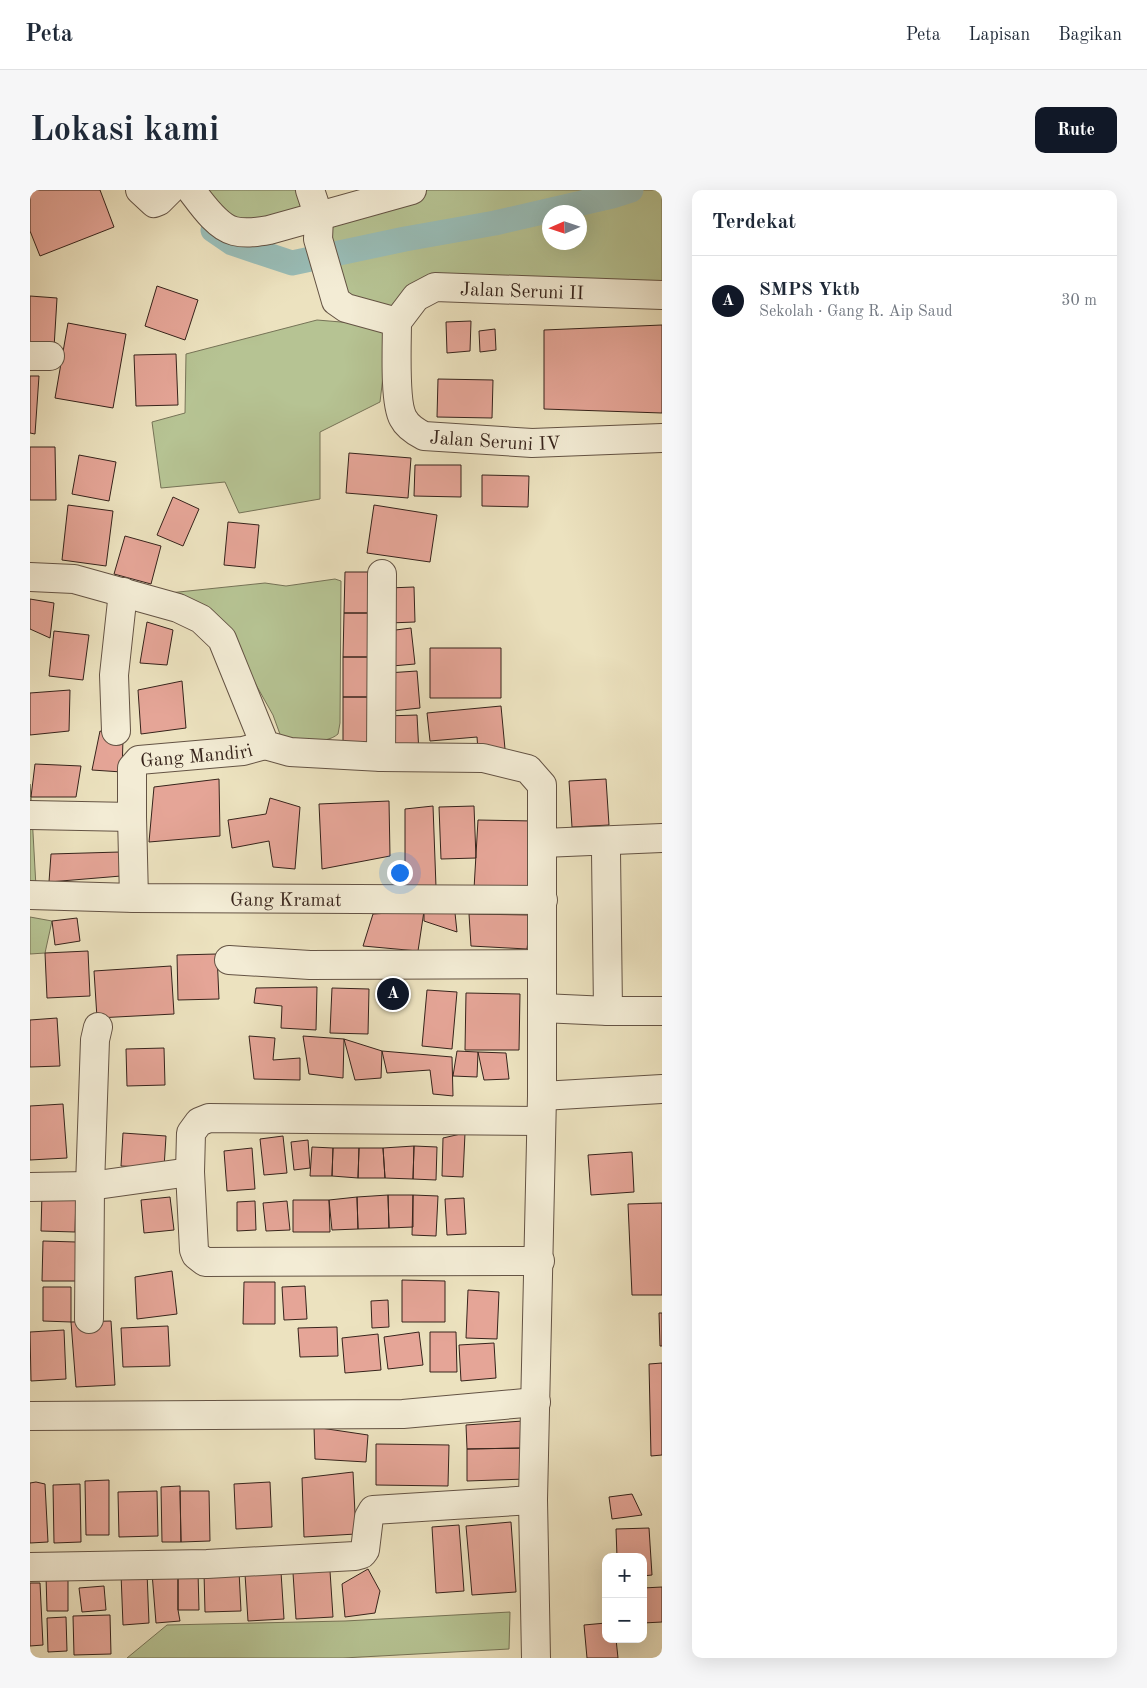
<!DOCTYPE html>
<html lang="id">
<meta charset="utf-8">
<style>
body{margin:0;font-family:"Old Standard TT",serif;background:#f6f6f7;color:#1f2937}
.controls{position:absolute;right:15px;bottom:15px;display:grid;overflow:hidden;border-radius:10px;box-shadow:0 5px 20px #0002}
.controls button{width:45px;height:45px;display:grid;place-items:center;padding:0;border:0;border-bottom:1px solid #e0e1e3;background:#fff;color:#1f2937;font:25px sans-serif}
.compass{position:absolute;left:512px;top:15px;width:45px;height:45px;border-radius:50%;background:#fff;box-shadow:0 5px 20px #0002;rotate:267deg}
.you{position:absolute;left:369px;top:682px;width:18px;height:18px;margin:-12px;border:4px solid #fff;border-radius:50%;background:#1a73e8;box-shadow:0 0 0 8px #1a73e833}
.badge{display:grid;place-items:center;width:32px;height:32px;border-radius:50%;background:#111827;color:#fff;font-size:16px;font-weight:700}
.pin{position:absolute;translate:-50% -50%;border:2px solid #fff;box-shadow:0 1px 5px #0006}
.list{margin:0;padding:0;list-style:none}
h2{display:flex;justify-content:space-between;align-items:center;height:65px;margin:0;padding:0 20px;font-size:21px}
h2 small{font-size:16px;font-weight:400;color:#747a83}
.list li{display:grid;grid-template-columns:32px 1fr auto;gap:15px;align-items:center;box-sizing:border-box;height:90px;padding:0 20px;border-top:1px solid #e0e1e3}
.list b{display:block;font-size:19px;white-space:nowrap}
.list p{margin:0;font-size:16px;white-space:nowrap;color:#747a83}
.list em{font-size:16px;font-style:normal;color:#747a83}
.map{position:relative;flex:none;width:632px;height:1468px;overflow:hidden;border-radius:10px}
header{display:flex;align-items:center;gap:30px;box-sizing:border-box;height:70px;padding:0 25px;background:#fff;border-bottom:1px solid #e0e1e3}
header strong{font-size:24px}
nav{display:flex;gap:28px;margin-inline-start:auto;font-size:18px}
.intro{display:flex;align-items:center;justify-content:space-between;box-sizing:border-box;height:120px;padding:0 30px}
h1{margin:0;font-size:35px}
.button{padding:12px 22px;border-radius:10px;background:#111827;color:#fff;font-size:18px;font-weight:700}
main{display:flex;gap:30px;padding:0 30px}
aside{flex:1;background:#fff;border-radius:10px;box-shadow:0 5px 20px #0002}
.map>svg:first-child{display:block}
</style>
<header>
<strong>Peta</strong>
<nav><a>Peta</a><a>Lapisan</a><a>Bagikan</a></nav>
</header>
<div class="intro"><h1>Lokasi kami</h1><a class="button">Rute</a></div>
<main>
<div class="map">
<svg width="632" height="1468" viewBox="0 0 632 1468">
<rect width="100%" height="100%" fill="#ece2bf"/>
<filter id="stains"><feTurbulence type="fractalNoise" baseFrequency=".004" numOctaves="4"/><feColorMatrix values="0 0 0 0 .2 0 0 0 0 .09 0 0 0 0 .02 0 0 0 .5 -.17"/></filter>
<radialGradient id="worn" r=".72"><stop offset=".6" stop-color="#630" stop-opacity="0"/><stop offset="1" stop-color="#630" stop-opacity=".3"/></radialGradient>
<path fill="#b6c393" stroke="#767357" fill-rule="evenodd" d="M161,0H280L289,27L382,0H632V105L405,97L367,132L316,118L289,27L218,43ZM520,22H550V52H520Z
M287,130L359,136L350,212L290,242V309L209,323L195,292L131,298L122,232L155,223L156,164Z
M305,389L311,391L310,533L308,544C294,556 268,549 251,547L243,525L190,431L139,403L235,393L256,396Z
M0,594L1,607L6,697H0Z
M0,727L22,731L15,763L0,764Z
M480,1422L479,1459L313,1468H97L137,1435L315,1431Z"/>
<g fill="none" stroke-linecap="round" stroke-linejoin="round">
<path stroke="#99bdb7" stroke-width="25" d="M183,40L202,53L262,73L375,49L465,33L582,6L601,0"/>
</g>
<path fill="#e5a597" stroke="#36231b" d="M0,0H70L84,37L10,66L0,41Z
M127,96L168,110L155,150L115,136Z
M0,106L27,108L24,158L0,156Z
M441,131L440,161L417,163L416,132Z
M38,133L96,144L83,218L25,208Z
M632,135V223L514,219V140Z
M465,139L466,160L450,162L449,141Z
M146,164L148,215L106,216L104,165Z
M0,186H9L5,244L0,243Z
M408,189L463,190L462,228L407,227Z
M0,257H25L26,310H0Z
M319,263L381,268L378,308L316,303Z
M49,265L86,272L79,311L42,304Z
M385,275H431V307L384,306Z
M452,285L499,286L498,317L452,316Z
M143,307L169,319L153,356L127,345Z
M38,315L83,321L76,376L32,370Z
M344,315L407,325L400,372L337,363Z
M198,332L229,335L225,378L194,375Z
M95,346L131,356L121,394L84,384Z
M315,382H351L350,423H314Z
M384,397L385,432L359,433L358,398Z
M0,409L24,413L20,448L0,439Z
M314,423H350V467H313Z
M117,432L143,440L137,475L110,473Z
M381,438L385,474L362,476L358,441Z
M24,441L59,445L53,490L19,486Z
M400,458H471V508H400Z
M313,467H350L349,507H313Z
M387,481L390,518L361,521L357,483Z
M152,491L156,538L111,544L108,500Z
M40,500L39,541L0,545V503Z
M313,507H349V552H313Z
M471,516L475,559L448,561L447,547L400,551L397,523Z
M387,525L389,564L358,565L356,526Z
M70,541L93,549L92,582L62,580Z
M5,574L51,576L46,607H1Z
M189,589L190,646L119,652L124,597Z
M576,589L579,635L542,637L539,591Z
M240,608L270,617L265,679L243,677L239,651L202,658L198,630L236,624Z
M359,611L360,666L292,679L289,614Z
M403,616L406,697L375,702V619Z
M444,616L446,668L411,669L409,617Z
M448,630L503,631L506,704L444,699Z
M90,662L91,686L19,692L21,664Z
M394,721L425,723L427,742L394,731Z
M394,721L388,761L333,756L343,724Z
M439,724L501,725L497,759L441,756Z
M47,728L50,751L25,755L22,731Z
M58,761L60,806L17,808L15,763Z
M187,764L189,809L148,810L147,765Z
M141,776L144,824L67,828L64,781Z
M287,797L286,840L251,838L252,816L224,813L226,798Z
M302,798L339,799L338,844L300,843Z
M397,800L427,802L422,859L392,856Z
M436,803L490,804L489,860H435Z
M27,828L30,876L0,877V830Z
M219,846L245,848L243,870L270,868V890L224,889Z
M273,846L314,849L313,888L279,884Z
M314,849L352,861L351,888L325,890Z
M134,858L135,895L97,896L96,859Z
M352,861L422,867L423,906L403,904L400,880L357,883Z
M427,861L448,862L447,887L423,886Z
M448,862L476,863L479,889L454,890Z
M33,914L37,968L0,970V916Z
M93,943L136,946L134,978L91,976Z
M435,943L433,987L412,986L413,948Z
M253,946L257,983L234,985L230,949Z
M278,950L280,978L264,980L261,952Z
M384,956L407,957L406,990L383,989Z
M384,956L383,989L355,988L353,958Z
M282,957L303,958L302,986H280Z
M222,958L225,999L197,1001L194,961Z
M303,958H329L328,988L302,986Z
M329,958H353L355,988H328Z
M602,962L604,1002L561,1005L558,965Z
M12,1003L46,1004L45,1042L11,1041Z
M358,1005H383V1037L359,1038Z
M358,1005L359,1038L328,1039L327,1007Z
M383,1005L408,1006L406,1046L382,1045Z
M140,1007L144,1040L114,1043L111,1010Z
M327,1007L328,1039L302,1040L299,1010Z
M434,1008L436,1044L417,1045L415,1009Z
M263,1010H299L300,1042H263Z
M225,1011L226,1040L207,1041V1012Z
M257,1011L260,1040L236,1041L233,1013Z
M632,1013V1105H602L598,1014Z
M13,1051L46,1052V1091H12Z
M142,1081L147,1124L107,1129L105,1087Z
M372,1090L415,1091V1132H372Z
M214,1092H245V1134H213Z
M275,1096L277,1129L254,1130L252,1097Z
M13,1097H41V1132L13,1131Z
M438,1100L469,1102L467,1149L436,1148Z
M358,1110L359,1137L342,1138L341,1111Z
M629,1123H632V1156H630Z
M81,1131L85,1195L46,1197L41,1132Z
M138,1136L140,1176L93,1177L91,1138Z
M307,1137L308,1166L270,1167L268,1138Z
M34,1140L36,1189L1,1191L0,1142Z
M389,1142L393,1175L358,1179L354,1147Z
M400,1142H426L427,1182H400Z
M348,1144L351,1180L315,1183L312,1148Z
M464,1153L466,1188L431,1191L429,1155Z
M632,1173V1265L621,1266L619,1174Z
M493,1231L494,1258L437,1259L436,1235Z
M284,1237L338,1245L336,1272L285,1269Z
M346,1254L419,1255L418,1296L346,1295Z
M494,1258L496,1289L437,1291V1259Z
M323,1282L326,1344L274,1347L272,1288Z
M79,1290V1345H56L55,1291Z
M6,1292L15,1294L18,1352L0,1353V1293Z
M240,1292L242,1337L206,1339L204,1294Z
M50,1294L51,1352L24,1353L23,1295Z
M150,1296L151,1352H132L131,1297Z
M127,1301L128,1346L89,1347L88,1302Z
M150,1301H179L180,1351L151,1352Z
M602,1304L612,1325L582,1329L579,1307Z
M481,1332L486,1402L442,1405L436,1336Z
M429,1335L434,1401L406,1403L402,1337Z
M619,1338L622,1385L613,1386V1367H587L586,1339Z
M338,1379L350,1401L345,1423L315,1427L312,1394Z
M209,1381L211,1421L175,1422L174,1383Z
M300,1381L303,1427L266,1429L263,1383Z
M117,1382L119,1433L93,1435L91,1384Z
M148,1382V1420L150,1431L126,1433L122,1383Z
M148,1382H168L169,1420H148Z
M251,1382L254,1429L218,1431L215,1384Z
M16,1386H38V1421H17Z
M0,1393H10L13,1455L0,1456Z
M74,1396L76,1420L52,1422L49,1398Z
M632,1397V1432L613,1433V1398Z
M80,1425L81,1464L44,1465L43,1426Z
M36,1427L37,1461L18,1462L17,1428Z
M576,1433V1449H586L588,1468H557L554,1435Z"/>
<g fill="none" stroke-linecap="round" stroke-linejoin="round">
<g stroke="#645344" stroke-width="30">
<g id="minor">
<path d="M110,0L124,13L129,11L140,0"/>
<path d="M161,0C171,13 187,37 204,41C216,44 228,42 239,40L382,0"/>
<path d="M280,0L289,27L288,49L306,111L316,118L367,132"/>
<path id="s1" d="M367,132C367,153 364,212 373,228C377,236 386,242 394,246L502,253L632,248"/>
<path id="s2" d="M367,132L386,107L405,97L632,105"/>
<path d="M0,166H20"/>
<path d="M0,387L44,389L148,418L171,429L192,449L235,555L260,562L351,567L453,568L498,579L512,595V906L503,1310L506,1468"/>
<path d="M86,541L84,485L93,402"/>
<path d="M351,567L352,384"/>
<path id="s3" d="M0,625L102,627V578L109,570L213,561L235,555"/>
<path d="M102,627L104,708"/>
<path d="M513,653L632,648"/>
<path d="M576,662L578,821"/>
<path id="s4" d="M0,705L104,708L513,710"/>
<path d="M199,770L280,775L512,774"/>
<path d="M512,818L578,821H632"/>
<path d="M512,906L632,899"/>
<path d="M0,997L60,996L160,982"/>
<path d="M510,1071L175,1072L166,1065L164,1060L160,982L161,943L169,932L179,928L511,931"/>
<path d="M59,1129L60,996L65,850L68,837"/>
<path d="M0,1226L373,1224L506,1212"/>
<path d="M0,1377L177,1374L325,1366L332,1364L335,1360L339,1327L343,1320L503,1310"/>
</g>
</g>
<use href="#minor" stroke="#f3ecd5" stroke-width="28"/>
</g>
<g text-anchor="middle" stroke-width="4" stroke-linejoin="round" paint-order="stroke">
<g font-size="19" fill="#36231b" stroke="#f3ecd5">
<text dy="7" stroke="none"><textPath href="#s2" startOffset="140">Jalan Seruni II</textPath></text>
<text dy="7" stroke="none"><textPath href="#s1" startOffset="196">Jalan Seruni IV</textPath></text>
<text dy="7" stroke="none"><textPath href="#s3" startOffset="219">Gang Mandiri</textPath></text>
<text dy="7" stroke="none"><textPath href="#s4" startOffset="256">Gang Kramat</textPath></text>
</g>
</g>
<rect width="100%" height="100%" filter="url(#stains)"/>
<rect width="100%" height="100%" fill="url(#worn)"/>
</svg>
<div class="controls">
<button>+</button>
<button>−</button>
</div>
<svg class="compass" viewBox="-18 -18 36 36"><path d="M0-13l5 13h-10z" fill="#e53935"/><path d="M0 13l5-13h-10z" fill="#747a83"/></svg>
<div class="you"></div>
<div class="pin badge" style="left:363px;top:804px">A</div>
</div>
<aside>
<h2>Terdekat<small></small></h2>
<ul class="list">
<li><span class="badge">A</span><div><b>SMPS Yktb</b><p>Sekolah · Gang R. Aip Saud</p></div><em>30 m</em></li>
</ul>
</aside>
</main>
